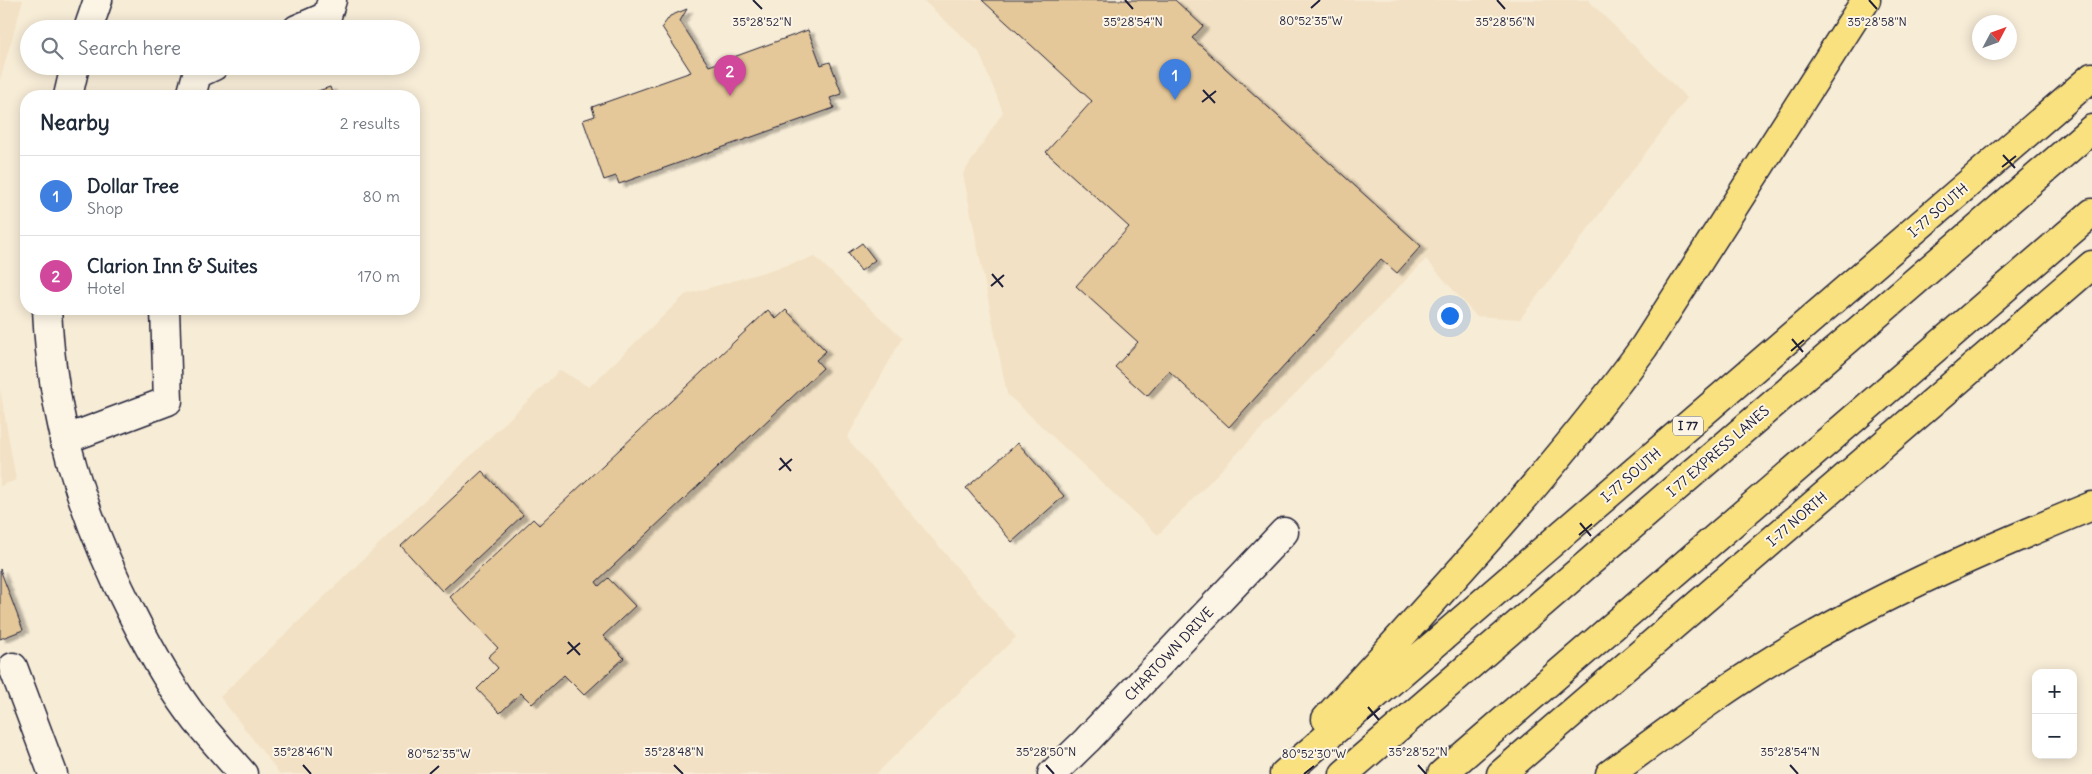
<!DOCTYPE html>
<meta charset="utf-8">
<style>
body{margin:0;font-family:Delius,sans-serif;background:#f2f2f3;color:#1f2937}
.controls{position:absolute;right:15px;bottom:15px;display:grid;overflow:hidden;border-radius:10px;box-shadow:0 2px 12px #0003}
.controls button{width:45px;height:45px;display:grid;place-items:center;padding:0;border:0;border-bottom:1px solid #e0e1e3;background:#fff;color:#1f2937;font:25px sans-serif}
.compass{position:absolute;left:1972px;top:15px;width:45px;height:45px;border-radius:50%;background:#fff;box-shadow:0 2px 12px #0003;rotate:49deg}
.you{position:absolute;left:1449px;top:315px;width:18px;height:18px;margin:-12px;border:4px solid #fff;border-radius:50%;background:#1a73e8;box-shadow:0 0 0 8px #1a73e833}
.badge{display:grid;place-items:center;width:32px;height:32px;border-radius:50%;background:#0f766e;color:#fff;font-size:16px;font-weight:700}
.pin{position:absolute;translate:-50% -41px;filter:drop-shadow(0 1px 2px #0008)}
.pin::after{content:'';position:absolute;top:26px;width:18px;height:15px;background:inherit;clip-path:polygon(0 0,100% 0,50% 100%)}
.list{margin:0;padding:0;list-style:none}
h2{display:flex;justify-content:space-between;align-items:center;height:65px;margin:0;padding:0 20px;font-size:21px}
h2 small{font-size:16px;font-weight:400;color:#747a83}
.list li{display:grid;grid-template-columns:32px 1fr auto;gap:15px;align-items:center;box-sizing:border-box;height:80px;padding:0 20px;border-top:1px solid #e0e1e3}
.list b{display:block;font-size:19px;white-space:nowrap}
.list p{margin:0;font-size:16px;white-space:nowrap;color:#747a83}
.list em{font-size:16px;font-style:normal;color:#747a83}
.icon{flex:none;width:28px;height:28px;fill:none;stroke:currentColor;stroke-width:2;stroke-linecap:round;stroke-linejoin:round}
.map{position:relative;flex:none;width:2092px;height:774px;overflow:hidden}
.search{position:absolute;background:#fff;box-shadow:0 2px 12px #0003;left:20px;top:20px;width:400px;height:55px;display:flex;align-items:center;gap:12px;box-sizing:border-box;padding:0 18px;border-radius:28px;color:#747a83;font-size:19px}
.panel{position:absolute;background:#fff;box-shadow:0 2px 12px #0003;left:20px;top:90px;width:400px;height:225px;border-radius:20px}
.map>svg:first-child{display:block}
</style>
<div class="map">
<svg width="2092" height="774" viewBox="0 0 2092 774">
<defs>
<filter id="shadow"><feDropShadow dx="5.5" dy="3" stdDeviation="1" flood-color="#0004"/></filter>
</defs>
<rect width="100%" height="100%" fill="#f7ecd6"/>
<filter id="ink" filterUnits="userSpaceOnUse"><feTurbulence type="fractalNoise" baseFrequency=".02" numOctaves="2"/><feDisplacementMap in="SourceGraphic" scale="10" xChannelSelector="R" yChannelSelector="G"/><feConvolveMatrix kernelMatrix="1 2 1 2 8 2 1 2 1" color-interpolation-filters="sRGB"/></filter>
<g filter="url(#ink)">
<path fill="#f2e1c4" d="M0,0H23L0,80Z
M923,0H1590V2L1687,98L1520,319L1476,316L1426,259L1158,535L1007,394L963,174L1003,112L979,52Z
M815,257L902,338L847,438L1016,637L876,774H280L220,697L560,370L589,387L685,295Z
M0,389L16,480L0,486Z"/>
<path fill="#e5c899" stroke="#22223b" filter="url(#shadow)" d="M982,0H1175L1203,26L1192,38L1421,246L1397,273L1381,259L1229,427L1169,371L1147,396L1115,367L1138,342L1076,286L1129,227L1046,152L1092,101Z
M687,9L680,21L709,66L808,30L821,65L830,62L842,94L830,98L834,108L619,184L616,176L604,180L583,120L595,116L592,107L691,72L662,27L670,16Z
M330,87L333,96H303Z
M862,243L875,260L861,271L848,253Z
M768,310L776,319L786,310L826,351L816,360L823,368L596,582L599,586L608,578L635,606L603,636L624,658L584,695L564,675L532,704L521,693L500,713L477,689L498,668L488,657L498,648L450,597L533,519L539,525Z
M1018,443L1064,496L1012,542L966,488Z
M482,471L523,515L442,591L401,546Z
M0,569L23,630L0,639Z"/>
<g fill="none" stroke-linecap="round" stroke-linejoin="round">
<g stroke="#22223b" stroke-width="31">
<path id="minor" d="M88,29L98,0
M297,29L327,16L332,0
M68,96L75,66
M191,96L197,74L214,66
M47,309C52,421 82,516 133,616C151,652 171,688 196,720C211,738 227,756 243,774
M64,440L168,401L165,309
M13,667L53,774
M1052,774L1087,740L1284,532"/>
</g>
<g stroke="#22223b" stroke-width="31">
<path id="highway" d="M1326,719C1435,598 1548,479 1644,347L1866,0
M1284,774L2092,77
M1344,774L2092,129
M1442,774L2092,213
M1501,774L2092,265
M1610,774C1672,728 1734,681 1801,643C1894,589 1992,547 2092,506"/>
</g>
<use href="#minor" stroke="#fcf5e5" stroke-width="28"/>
<use href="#highway" stroke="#fae180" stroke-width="28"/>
</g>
</g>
<path fill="none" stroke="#22223b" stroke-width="2" d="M753,0L762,9M1125,0L1133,9M1497,0L1505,9M1869,0L1877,9M1311,8L1320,0M1203,90L1215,103M1202,102L1216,91M2003,155L2015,168M2002,167L2016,156M992,274L1003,287M991,286L1004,275M1792,339L1803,352M1791,351L1804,340M780,458L791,471M779,470L792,459M1580,523L1591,536M1579,535L1592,524M568,642L580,655M567,654L580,643M1368,707L1379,720M1367,719L1380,708M303,765L311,774M674,765L683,774M1046,765L1054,774M1418,765L1426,774M1790,765L1798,774M430,774L439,766M1304,774L1314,766"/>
<g text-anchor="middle" stroke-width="4" stroke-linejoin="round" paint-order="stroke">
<rect fill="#fcf5e5" stroke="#63616e" stroke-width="1" x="1673" y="416.5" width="30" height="19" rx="4"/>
<g font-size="12" font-weight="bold" fill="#22223b">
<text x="1688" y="430">I 77</text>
</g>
<g font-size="14" fill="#22223b" stroke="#fcf5e5">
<text transform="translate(1938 210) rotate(-41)" y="5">I-77 SOUTH</text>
<text transform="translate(1718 451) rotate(-41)" y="5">I 77 EXPRESS LANES</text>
<text transform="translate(1631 475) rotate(-41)" y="5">I-77 SOUTH</text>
<text transform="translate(1797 519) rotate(-41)" y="5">I-77 NORTH</text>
<text transform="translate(1169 654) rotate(-47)" y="5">CHARTOWN DRIVE</text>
</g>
</g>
<g font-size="12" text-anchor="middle" fill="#22223b" stroke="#fcf5e5" stroke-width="4" stroke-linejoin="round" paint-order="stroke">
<text x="1311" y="25">80°52'35"W</text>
<text x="762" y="26">35°28'52"N</text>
<text x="1133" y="26">35°28'54"N</text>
<text x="1505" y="26">35°28'56"N</text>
<text x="1877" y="26">35°28'58"N</text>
<text x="303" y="756">35°28'46"N</text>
<text x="674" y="756">35°28'48"N</text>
<text x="1046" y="756">35°28'50"N</text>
<text x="1418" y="756">35°28'52"N</text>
<text x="1790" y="756">35°28'54"N</text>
<text x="439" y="758">80°52'35"W</text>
<text x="1314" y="758">80°52'30"W</text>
</g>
</svg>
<div class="controls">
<button>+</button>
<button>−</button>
</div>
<svg class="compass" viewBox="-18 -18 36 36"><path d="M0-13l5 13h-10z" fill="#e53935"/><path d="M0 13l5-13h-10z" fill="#747a83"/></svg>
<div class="you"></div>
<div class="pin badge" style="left:1175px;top:100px;background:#3f7fe0">1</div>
<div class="pin badge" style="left:730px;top:96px;background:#d1479c">2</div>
<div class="search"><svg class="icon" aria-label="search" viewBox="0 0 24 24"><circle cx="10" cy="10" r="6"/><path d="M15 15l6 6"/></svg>Search here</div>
<section class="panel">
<h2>Nearby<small>2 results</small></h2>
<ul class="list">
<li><span class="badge" style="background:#3f7fe0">1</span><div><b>Dollar Tree</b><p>Shop</p></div><em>80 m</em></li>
<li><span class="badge" style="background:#d1479c">2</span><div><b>Clarion Inn &amp; Suites</b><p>Hotel</p></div><em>170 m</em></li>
</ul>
</section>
</div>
